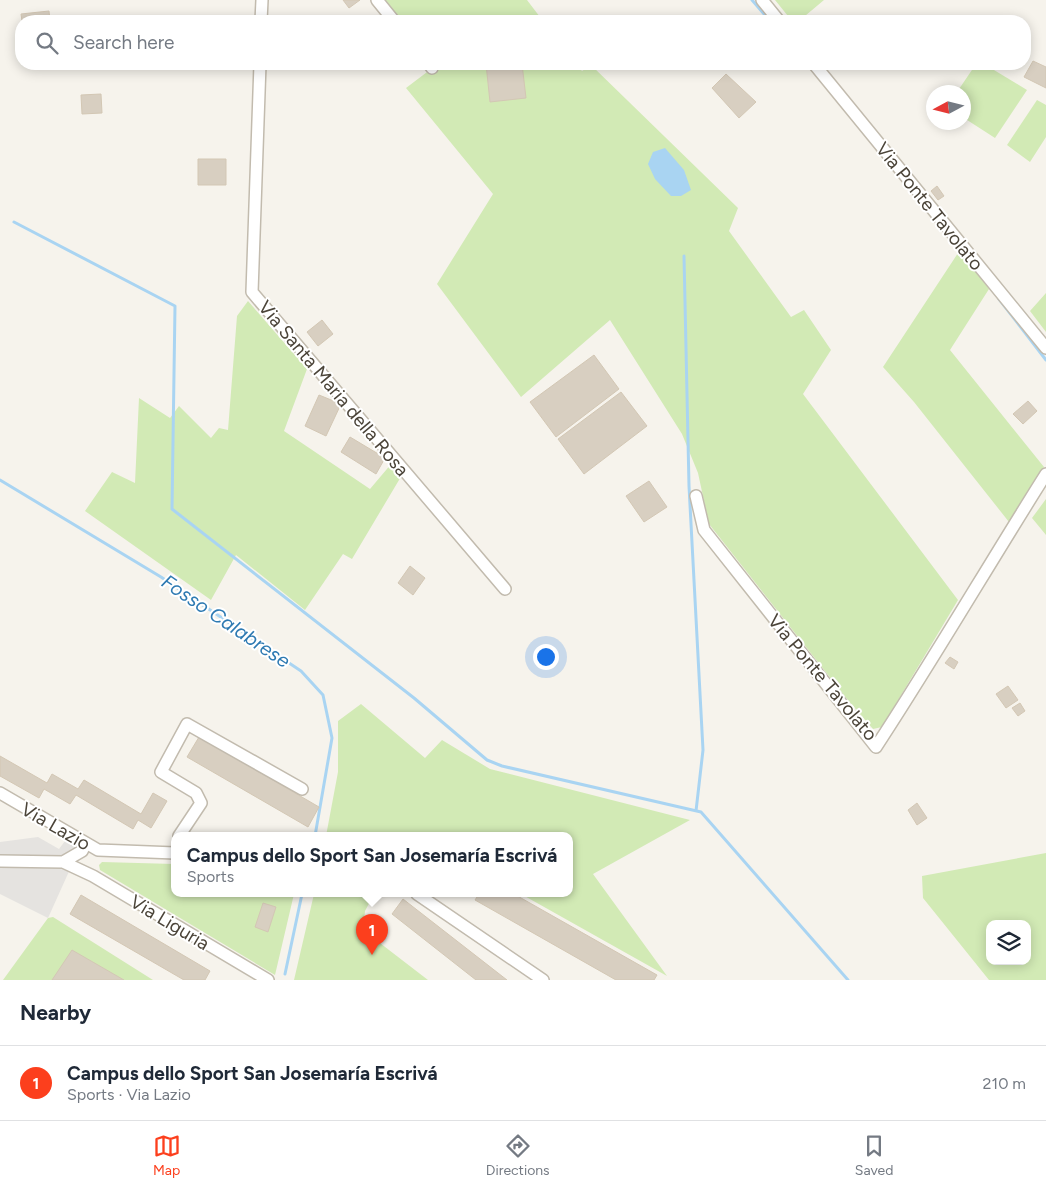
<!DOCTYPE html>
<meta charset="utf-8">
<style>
body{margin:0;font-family:Figtree,sans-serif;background:#f6f6f7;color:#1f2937}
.controls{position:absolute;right:15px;bottom:15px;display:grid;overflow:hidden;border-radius:10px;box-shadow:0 2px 12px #0003}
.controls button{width:45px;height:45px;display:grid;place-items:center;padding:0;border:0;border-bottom:1px solid #e0e1e3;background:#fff;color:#1f2937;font:25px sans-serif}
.compass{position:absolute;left:926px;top:85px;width:45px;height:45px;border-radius:50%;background:#fff;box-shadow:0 2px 12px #0003;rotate:263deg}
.you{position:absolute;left:545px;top:656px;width:18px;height:18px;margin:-12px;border:4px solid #fff;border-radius:50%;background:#1a73e8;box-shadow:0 0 0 8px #1a73e833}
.badge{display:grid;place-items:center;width:32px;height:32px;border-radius:50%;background:#fc3f1d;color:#fff;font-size:16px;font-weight:700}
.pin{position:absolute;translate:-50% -41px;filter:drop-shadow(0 1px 2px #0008)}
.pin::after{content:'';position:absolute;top:26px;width:18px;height:15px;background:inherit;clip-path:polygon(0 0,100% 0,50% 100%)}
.popup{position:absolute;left:171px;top:832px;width:402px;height:65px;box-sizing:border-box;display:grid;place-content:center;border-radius:10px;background:#fff;filter:drop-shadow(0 1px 4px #0005);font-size:16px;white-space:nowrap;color:#747a83}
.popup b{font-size:19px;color:#1f2937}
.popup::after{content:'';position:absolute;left:50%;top:100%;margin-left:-10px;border:10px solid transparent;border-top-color:#fff}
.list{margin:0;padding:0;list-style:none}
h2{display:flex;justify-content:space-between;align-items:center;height:65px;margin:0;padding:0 20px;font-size:21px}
h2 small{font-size:16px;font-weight:400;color:#747a83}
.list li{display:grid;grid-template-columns:32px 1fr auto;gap:15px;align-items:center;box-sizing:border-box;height:75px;padding:0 20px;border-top:1px solid #e0e1e3}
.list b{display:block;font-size:19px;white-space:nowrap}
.list p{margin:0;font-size:16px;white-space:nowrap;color:#747a83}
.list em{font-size:16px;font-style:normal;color:#747a83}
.icon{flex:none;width:28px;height:28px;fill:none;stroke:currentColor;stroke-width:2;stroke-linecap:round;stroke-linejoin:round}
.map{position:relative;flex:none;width:1046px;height:980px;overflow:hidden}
.search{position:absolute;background:#fff;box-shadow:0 2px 12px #0003;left:15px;right:15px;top:15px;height:55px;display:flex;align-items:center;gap:12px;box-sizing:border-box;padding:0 18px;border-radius:20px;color:#747a83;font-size:19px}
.sheet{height:140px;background:#fff}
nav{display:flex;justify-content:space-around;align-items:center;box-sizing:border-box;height:70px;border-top:1px solid #e0e1e3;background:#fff;font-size:14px;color:#747a83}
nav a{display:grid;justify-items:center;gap:2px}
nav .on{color:#fc3f1d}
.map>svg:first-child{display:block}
</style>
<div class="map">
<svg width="1046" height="980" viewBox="0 0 1046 980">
<rect width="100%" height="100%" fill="#f6f3ec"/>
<path fill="#d2eab5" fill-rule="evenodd" d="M383,0H527L543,21H400Z
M775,0H824L799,21H792Z
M434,64H576L582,71L591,65L738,208L729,231L791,317L804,310L831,350L803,394L958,600L882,727L873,729L847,699L709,524L698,473L682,434L610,320L521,397L437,284L493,194L406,88L435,66Z
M976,64H984L1027,90L995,138L964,118V92H957Z
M1037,100L1046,105V137L1030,162L1007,145Z
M960,250L989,289L950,350L1044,467L1009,522L914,402L883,367Z
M1046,293V332L1030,311Z
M248,301L307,369L284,431L370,489L392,463L402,475L352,559L343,554L305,610L236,555L211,600L85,511L112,472L135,483L139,398L170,418L179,406L211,438L219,428L228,430L237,316Z
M1046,499V535L1032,518Z
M361,704L425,758L442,740L490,769L690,820L593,874L667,976L521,894H570V836H326L338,772V721Z
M1046,853V980H989L923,898L922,876ZM990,924H1027V961H990Z
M102,862L174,864L175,894H294L275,975L100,870L99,865Z
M314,894H374L365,911L363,930L428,980H294Z
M53,917L153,980H3L48,918Z"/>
<path fill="#e5e3e0" d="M38,837L59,849L65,841L82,851L71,867L48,918L0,894V842Z"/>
<path fill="#a9d4f2" d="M665,148L684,170L691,190L681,196H671L655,179L648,164L653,152Z"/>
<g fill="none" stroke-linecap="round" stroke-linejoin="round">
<path stroke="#a9d4f2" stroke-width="3" d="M752,0L770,21
M14,222L175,306L172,509L414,698L487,760L502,766L701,812L848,980
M684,256L689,486L703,750L696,811
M999,299L1046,360
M0,480L161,577L301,671L323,695L332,738L315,836
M285,974L302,894"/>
</g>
<path fill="#d8cfc1" stroke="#d3c7b4" d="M343,0H360L349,8Z
M49,11L50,21H22L21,14Z
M1033,61L1046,67V88L1024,77Z
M486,64H522L526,98L490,102Z
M726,74L756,102L739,118L712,88Z
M101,94L102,113L82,114L81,95Z
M198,159H226V185H198Z
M937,186L944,196L938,200L931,191Z
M322,320L333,334L318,346L307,332Z
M594,355L619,389L556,437L530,402Z
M621,392L647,426L584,474L558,439Z
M319,395L341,404L326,436L305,426Z
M1028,401L1037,411L1023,424L1013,414Z
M350,437L385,458L376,474L341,452Z
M649,481L667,507L644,522L626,496Z
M410,566L425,578L413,595L398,583Z
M950,657L958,662L954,669L945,663Z
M1008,686L1018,700L1006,708L996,694Z
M1020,703L1025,711L1018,716L1012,708Z
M199,737L319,807L308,827L187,757Z
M0,756L47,783L52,774L78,789L84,780L141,814L153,793L167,801L151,828L138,820L133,829L76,795L70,804L44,789L39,798L0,776Z
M917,803L927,818L917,825L908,810Z
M479,894H514L657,975L654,980H616L475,900Z
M81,895L210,971L205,980H184L70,914Z
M403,899L507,980H476L392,914Z
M263,903L276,907L268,932L255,927Z
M72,950L124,980H52Z"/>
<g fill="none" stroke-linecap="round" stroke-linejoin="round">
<g stroke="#c2bbae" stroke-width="14">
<path id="minor" d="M377,0L394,21
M762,0L779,21
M261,21L262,0
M260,64L252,292L505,589
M429,64L432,68
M814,64L1046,348
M696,496L704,530L876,747C935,657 989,564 1046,474
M0,793L98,850L175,853
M179,836L201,803L196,793L161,772L187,724L302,789
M86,843L82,851L63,862L93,876L268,980
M0,861L63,862
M417,894L543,980"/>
</g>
<use href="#minor" stroke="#fff" stroke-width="11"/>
</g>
<g text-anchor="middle" stroke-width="4" stroke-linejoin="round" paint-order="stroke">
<g font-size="19" fill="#4b4439" stroke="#fff">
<text transform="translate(930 206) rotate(51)" y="7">Via Ponte Tavolato</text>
<text transform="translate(334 388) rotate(50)" y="7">Via Santa Maria della Rosa</text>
<text transform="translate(823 677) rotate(50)" y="7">Via Ponte Tavolato</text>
<text transform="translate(56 826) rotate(30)" y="7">Via Lazio</text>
<text transform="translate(170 922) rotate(31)" y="7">Via Liguria</text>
</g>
<g font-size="20" font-style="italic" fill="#2e7ab2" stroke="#fff">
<text transform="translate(226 621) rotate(34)" y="7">Fosso Calabrese</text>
</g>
</g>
</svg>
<div class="controls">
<button><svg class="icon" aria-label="layers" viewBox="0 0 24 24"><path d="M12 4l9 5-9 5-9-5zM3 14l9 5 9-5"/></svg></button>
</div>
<svg class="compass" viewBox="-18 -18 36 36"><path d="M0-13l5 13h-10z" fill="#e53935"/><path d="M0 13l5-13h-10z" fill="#747a83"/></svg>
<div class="you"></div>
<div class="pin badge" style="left:372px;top:955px">1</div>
<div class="popup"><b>Campus dello Sport San Josemaría Escrivá</b>Sports</div>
<div class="search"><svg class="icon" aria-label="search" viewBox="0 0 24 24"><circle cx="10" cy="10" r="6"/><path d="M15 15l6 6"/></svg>Search here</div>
</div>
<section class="sheet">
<h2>Nearby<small></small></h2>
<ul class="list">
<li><span class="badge">1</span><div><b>Campus dello Sport San Josemaría Escrivá</b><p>Sports · Via Lazio</p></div><em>210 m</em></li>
</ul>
</section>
<nav>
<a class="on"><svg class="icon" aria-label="map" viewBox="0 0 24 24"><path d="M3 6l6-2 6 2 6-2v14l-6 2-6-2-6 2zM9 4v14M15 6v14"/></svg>Map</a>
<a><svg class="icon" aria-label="directions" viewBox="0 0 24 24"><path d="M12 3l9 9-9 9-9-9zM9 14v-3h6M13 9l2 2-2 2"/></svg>Directions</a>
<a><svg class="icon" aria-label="saved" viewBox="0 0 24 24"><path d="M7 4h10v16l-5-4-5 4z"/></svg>Saved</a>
</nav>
